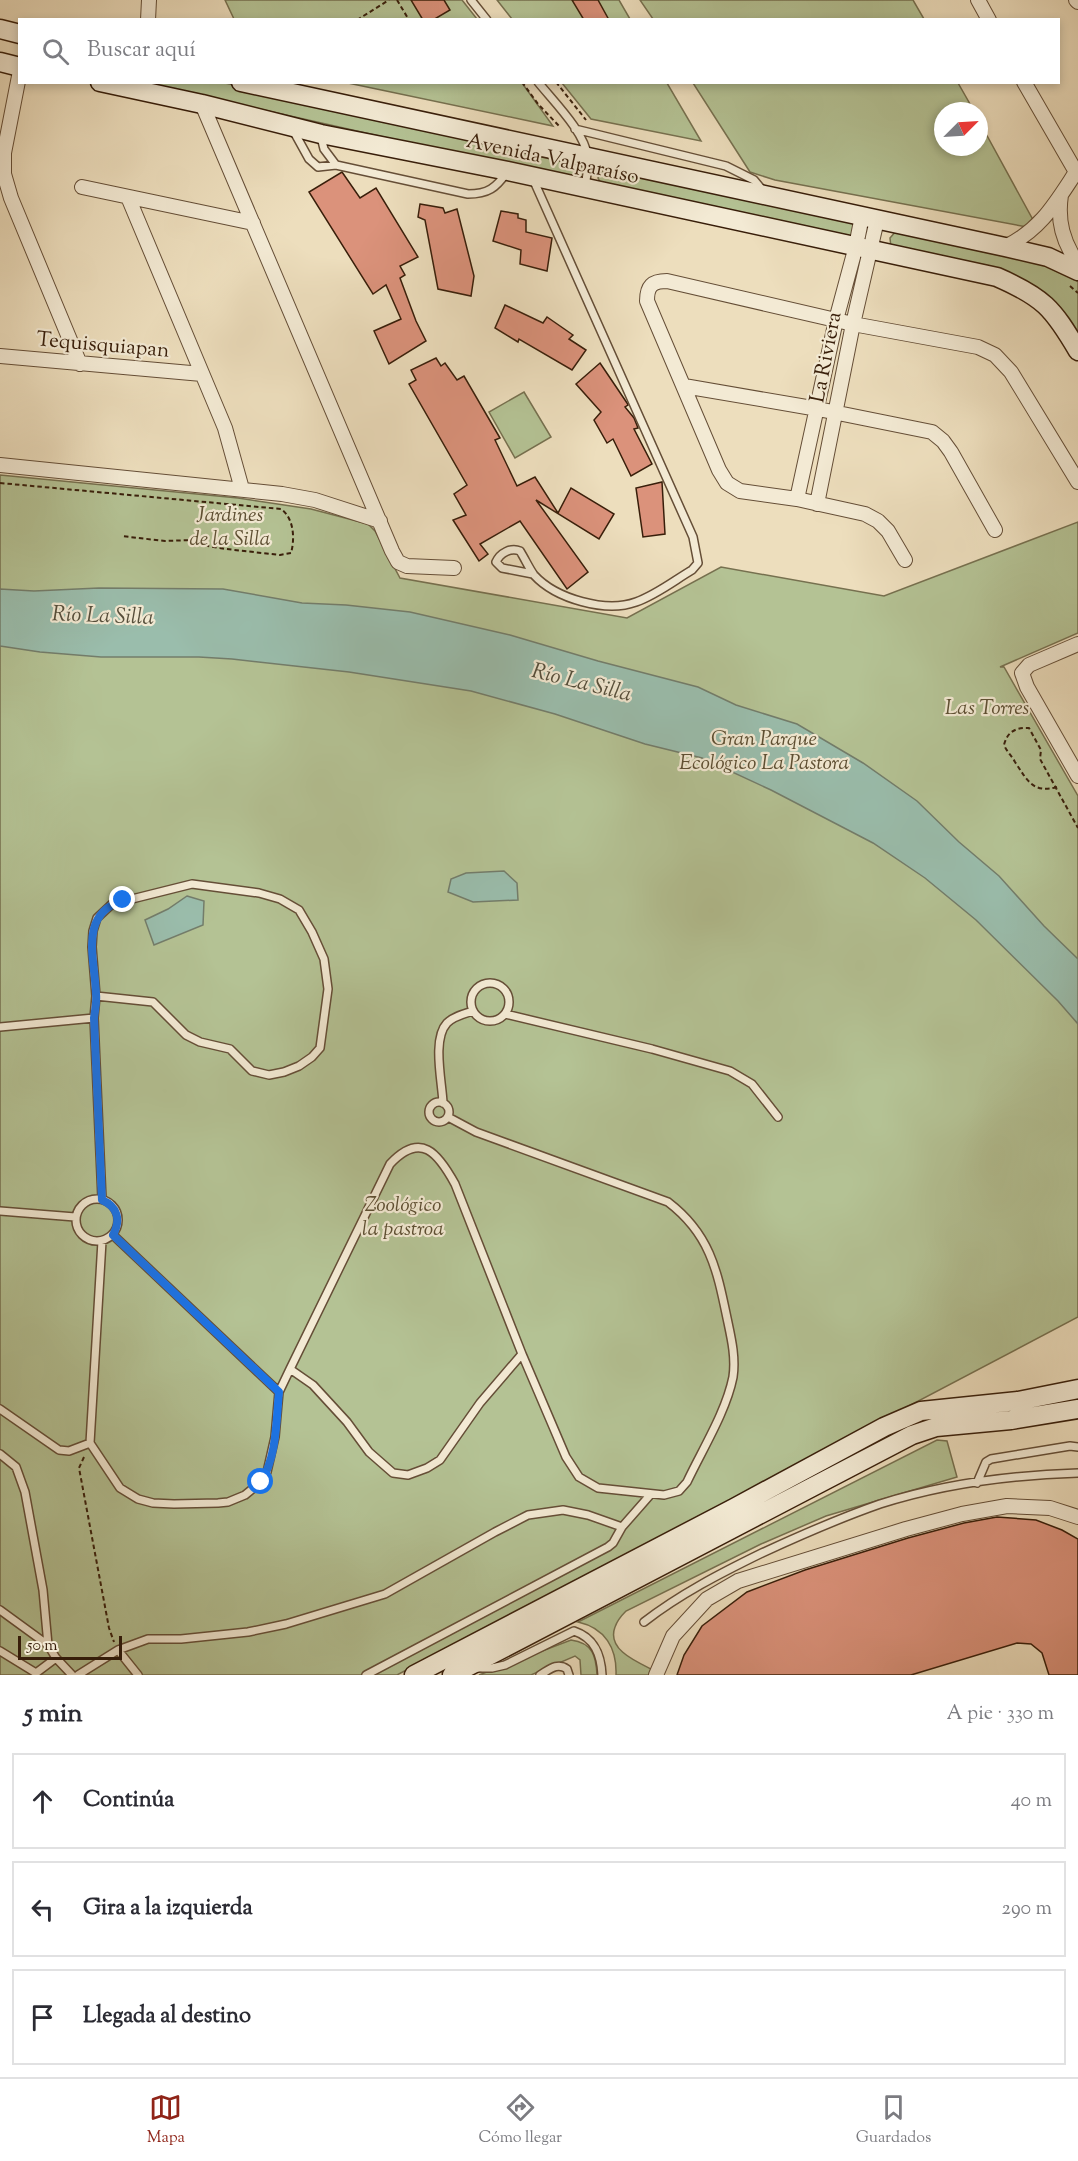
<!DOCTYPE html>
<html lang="es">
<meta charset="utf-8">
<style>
body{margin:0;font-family:"Sorts Mill Goudy",serif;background:#f7f7f7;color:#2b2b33}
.compass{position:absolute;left:934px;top:102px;width:54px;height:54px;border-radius:50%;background:#fff;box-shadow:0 3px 9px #0003;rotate:66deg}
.scale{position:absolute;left:18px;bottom:15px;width:104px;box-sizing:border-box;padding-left:6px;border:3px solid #381e0a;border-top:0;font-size:16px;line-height:21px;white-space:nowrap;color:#381e0a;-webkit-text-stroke:4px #f3ead4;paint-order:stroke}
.stop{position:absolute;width:18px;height:18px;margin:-14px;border:4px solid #1a73e8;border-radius:50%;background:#fff}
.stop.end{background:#1a73e8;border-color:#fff;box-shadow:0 2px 6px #0008}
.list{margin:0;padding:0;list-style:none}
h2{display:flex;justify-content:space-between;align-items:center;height:78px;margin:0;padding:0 24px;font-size:26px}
h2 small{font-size:20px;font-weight:400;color:#7c7c81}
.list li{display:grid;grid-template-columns:39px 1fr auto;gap:18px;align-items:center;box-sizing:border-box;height:96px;margin:0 12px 12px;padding:0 12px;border:2px solid #e1e1e2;border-radius:0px}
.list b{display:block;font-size:22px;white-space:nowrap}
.list em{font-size:20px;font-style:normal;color:#7c7c81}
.icon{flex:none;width:33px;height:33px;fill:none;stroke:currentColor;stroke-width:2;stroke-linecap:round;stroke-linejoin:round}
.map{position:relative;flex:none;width:1078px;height:1675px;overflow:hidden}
.search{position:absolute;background:#fff;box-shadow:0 3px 9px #0003;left:18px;right:18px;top:18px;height:66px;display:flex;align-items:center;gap:15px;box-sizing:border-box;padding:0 21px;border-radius:0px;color:#7c7c81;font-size:22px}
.sheet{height:402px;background:#fff}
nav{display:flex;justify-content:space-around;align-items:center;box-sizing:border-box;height:84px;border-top:2px solid #e1e1e2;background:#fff;font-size:16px;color:#7c7c81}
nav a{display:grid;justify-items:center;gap:3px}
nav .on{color:#8f2418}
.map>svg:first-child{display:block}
</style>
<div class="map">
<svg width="1078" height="1675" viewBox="0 0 1078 1675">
<rect width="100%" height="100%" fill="#eddebd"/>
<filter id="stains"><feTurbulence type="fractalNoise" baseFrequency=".00333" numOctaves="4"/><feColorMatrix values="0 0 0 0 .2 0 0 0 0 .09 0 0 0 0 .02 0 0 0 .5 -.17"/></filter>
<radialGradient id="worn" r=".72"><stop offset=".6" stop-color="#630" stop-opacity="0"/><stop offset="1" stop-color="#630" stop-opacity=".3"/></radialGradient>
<path fill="#b4c294" stroke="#76704f" stroke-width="1.5" d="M225,0H462L477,19H234Z
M497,0H619L630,19H512Z
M640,0H913L924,19H653Z
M147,83H225L577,159L584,170V176L579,181C435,149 292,116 148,84Z
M348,83H522L553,126Z
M562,83H667L701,141L591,119Z
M693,83H958L974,111H943V147H979V121L1038,229L775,180L750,172Z
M610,169L856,222L858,238L602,185L598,178L601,172Z
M896,231C936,240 1052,257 1078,282V339L1047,299L891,248L890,238Z
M524,392L551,437L515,458L489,412Z
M0,475L238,498L311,509L368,524L375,531L400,578L627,618L721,567L884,596L1078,522V633L1000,667H1004L1078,796V1317L397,1675H0Z
M937,1440L947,1441L957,1477L826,1516L761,1544L626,1611C622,1615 617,1621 615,1627C606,1651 640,1663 657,1672L656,1675H616C617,1648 605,1628 578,1622Z
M571,1640C593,1643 596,1656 597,1675H581L580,1660L575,1656L531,1675H479Z"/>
<path fill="#9abdac" stroke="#737d6b" stroke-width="1.5" d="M99,588L223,589L302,603L346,605L410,612L510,635L598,661L698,687L736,705L797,724L863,763L917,801L959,842L999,876L1044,926L1078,959V1024L1058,1001L976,920L925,878L873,843L771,790L702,758L645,744L555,714L471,691L349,672L232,659L199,657H101L40,652L0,646V589L34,591Z
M504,871L517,883L518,900L473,902L448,892L451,879L466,873Z
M187,896L204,901L203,925L154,945L145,920L168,909Z"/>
<path fill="#db927b" stroke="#381e0a" stroke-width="1.5" d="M411,0H444L450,10L433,20H423Z
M572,0H598L609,20H584Z
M342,172L360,198L376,188L418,257L400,266L405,275L400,278L416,321L426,341L389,364L374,331L401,319L386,285L373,294L309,192Z
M420,204L443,208L445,213L457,209L474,276L471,296L438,289L425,220L418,217Z
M501,211L518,214V218L526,220V232L552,238L547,271L520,264L521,250L493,241Z
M505,305L543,323L547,317L573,335L569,339L586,350L572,370L519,339L518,342L495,328Z
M436,358L441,366L445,363L457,380L464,376L500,438L495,440L517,486L535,477L558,513L571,488L614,514L599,539L536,500L588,572L567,589L520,521L480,544L488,554L479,561L453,520L466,515L454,494L467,485L409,384L416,380L411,370Z
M600,363L627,403L628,405L625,407L634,418L638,428L634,429L652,464L631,476L613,439L607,443L594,420L601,412L576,384Z
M662,482L665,534L643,537L636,488Z
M997,1517L1036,1520L1062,1530L1078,1539V1675H1049L1042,1653L1031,1644L1017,1643L911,1675H677L684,1655L702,1626L747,1592L805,1570L908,1538L964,1523Z"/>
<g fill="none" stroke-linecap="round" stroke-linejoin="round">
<g stroke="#654e37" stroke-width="10">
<path id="lane" d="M471,0L487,20
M538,82C554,102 585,132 588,158C589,167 586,178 585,187
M575,129L726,166L754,180L764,192
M293,130L309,159L318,167L336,165L468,194C488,194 496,188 507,172
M321,137L324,149L336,165
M533,179L693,537L698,563L692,570C675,580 656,595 636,602C606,613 556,599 534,575C529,568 525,559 520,551C511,547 500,553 496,562L502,568L533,574
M471 1002a19 19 0 1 1 38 0a19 19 0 1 1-38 0Z
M505,1014L652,1049L730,1071L752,1084L778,1117
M94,1018L102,1199
M0,1027L94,1018L96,996L92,947L93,931L97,918L112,904L192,884L259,893L280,899L299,910L312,932L324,959L328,989L320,1048L312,1057L299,1066L284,1072L269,1075L252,1071L230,1049L200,1042L186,1035L153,1002L96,996
M429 1112a10 10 0 1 1 20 0a10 10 0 1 1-20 0Z
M443,1103C442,1081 432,1039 447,1023C454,1016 464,1014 473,1011
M448,1117L476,1132L668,1202C710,1234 717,1270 727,1318C731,1337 736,1357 733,1377C726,1412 702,1450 687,1482L679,1491L664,1495L598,1488L579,1477L566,1457L522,1354
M76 1220a21 21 0 1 1 42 0a21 21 0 1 1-42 0Z
M0,1211L75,1217
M113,1235L279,1392L290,1369L390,1164C421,1131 438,1153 455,1184L522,1354L480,1403L440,1460L427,1468L408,1475L393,1473L369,1452L347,1422L313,1385L290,1369
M102,1241L90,1443L120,1488L138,1499L153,1503L174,1504L218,1503L228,1502L245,1495L261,1482L267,1472L275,1437L279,1392
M0,1409L59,1450L69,1451L90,1443
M0,1454L16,1467L25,1492L43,1590L48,1645
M977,1483L986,1462L991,1459L1070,1446L1078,1447
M0,1610L48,1645L56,1658L72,1675
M644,1622C680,1594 721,1573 762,1553C801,1535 840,1518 880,1504C943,1484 1012,1475 1078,1473
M118,1650L138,1675
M0,1651L36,1673L56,1658
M477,1668H492L505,1665L574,1631C595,1638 601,1655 602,1675
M78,1675L118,1650L148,1639H181L248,1632L286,1624L385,1594L495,1532L528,1515L563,1510L588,1515L622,1527
M366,1675L608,1547L613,1543L622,1527L651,1494
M540,1675C549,1670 557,1662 567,1669L569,1675"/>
</g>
<g stroke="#654e37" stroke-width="16">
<path id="street" d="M978,0L989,20
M1076,0L1078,2
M148,20L149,0
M20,71L4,153V174L11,198L80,364
M1024,82L1076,172
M202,104L392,551L398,562L407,566L454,568
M82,187L253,223
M1061,195C1057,221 1063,242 1078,264
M128,197L225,428L242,489
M1005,247C1042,229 1056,202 1078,169
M0,356L202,374
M684,386L818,409L932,432L943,441L951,452L995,530
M0,465L282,494L315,500L380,521
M797,499L836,320L856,246L862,216
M817,504L853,324L877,220
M905,560L888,531L878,521L865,514L797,499L740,491L727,483L719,470L647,301C647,286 652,281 667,281L853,324L978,347L995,355L1011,372L1078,482
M1078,644L1029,665L1022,673L1027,687L1078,776
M656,1675L673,1636L707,1599L738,1581L906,1529L962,1514L1007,1506L1050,1508L1078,1517"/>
</g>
<g stroke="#381e0a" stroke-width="21">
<path id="secondary" d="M0,29L20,34
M0,62L20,67
M100,82L202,104L321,134L508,171L997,277C1043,297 1053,308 1078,351
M241,82L1005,247L1048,257L1078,271
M414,1675L734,1508L884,1427L921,1411L1018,1401L1078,1389
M452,1675L912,1435L936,1427L1011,1420L1078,1409"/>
</g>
<path stroke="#381e0a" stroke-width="2" stroke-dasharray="4.5 3" stroke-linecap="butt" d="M397,0L409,20
M357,20L389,0
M522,82L538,104L560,127
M556,82L586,120
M1070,286L1078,293
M0,483L281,509C294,518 295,539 291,553L280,555L226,549L208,546L202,542L194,540L165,541L121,536
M1057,787C1033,794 1027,780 1015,762C1012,756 1007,752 1004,745C1007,732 1016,727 1029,728L1041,750L1040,759L1078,828
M84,1457L79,1468L109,1628L114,1642"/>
<use href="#lane" stroke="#f3ead4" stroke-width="7"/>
<use href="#street" stroke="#f3ead4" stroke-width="14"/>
<use href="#secondary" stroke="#f3ead4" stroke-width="18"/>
</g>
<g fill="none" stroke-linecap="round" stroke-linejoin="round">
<path stroke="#1a73e8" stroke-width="8" d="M123,900C78,915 95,958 96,994C97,1002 95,1010 94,1018L102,1200C118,1207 121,1220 113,1235L279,1392C276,1422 277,1456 261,1482"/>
</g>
<g text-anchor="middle" stroke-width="4.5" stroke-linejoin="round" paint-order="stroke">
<g font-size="21" fill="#381e0a" stroke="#f3ead4">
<text transform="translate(553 158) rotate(12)" y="7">Avenida Valparaíso</text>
<text transform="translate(103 344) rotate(5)" y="7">Tequisquiapan</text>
<text transform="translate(825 357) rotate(-79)" y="7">La Riviera</text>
</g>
<g font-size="21" font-style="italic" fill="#5d4f33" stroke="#f3ead4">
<text x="230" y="521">Jardines<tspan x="230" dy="24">de la Silla</tspan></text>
<text x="987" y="714">Las Torres</text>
<text x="764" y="745">Gran Parque<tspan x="764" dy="24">Ecológico La Pastora</tspan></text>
<text x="403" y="1211">Zoológico<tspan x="403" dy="24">la pastroa</tspan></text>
</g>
<g font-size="22" font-style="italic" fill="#554e3b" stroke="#f3ead4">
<text transform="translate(103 614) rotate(2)" y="8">Río La Silla</text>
<text transform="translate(582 681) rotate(14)" y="8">Río La Silla</text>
</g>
</g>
<rect width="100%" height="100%" filter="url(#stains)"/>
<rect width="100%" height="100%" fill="url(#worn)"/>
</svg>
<svg class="compass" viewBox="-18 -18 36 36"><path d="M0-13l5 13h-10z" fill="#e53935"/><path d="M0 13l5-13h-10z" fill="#7c7c81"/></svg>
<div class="scale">50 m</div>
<div class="stop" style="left:261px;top:1482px"></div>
<div class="stop end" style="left:123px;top:900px"></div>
<div class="search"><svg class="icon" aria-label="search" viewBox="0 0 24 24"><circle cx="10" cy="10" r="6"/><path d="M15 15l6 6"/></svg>Buscar aquí</div>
</div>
<section class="sheet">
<h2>5 min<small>A pie · 330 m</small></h2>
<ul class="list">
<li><svg class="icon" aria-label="ahead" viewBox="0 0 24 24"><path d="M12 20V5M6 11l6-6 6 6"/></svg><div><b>Continúa</b></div><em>40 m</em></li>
<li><svg class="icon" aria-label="left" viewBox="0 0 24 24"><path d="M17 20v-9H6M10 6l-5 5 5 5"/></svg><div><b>Gira a la izquierda</b></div><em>290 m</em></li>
<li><svg class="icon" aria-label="arrive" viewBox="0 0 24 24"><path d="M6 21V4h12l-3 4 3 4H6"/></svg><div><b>Llegada al destino</b></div></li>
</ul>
</section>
<nav>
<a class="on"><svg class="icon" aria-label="map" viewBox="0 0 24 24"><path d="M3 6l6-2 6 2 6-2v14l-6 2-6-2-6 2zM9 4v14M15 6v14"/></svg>Mapa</a>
<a><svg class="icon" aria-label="directions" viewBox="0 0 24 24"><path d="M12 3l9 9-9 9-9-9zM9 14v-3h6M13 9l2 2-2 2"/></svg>Cómo llegar</a>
<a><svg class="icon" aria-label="saved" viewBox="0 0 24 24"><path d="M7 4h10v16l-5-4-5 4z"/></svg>Guardados</a>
</nav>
